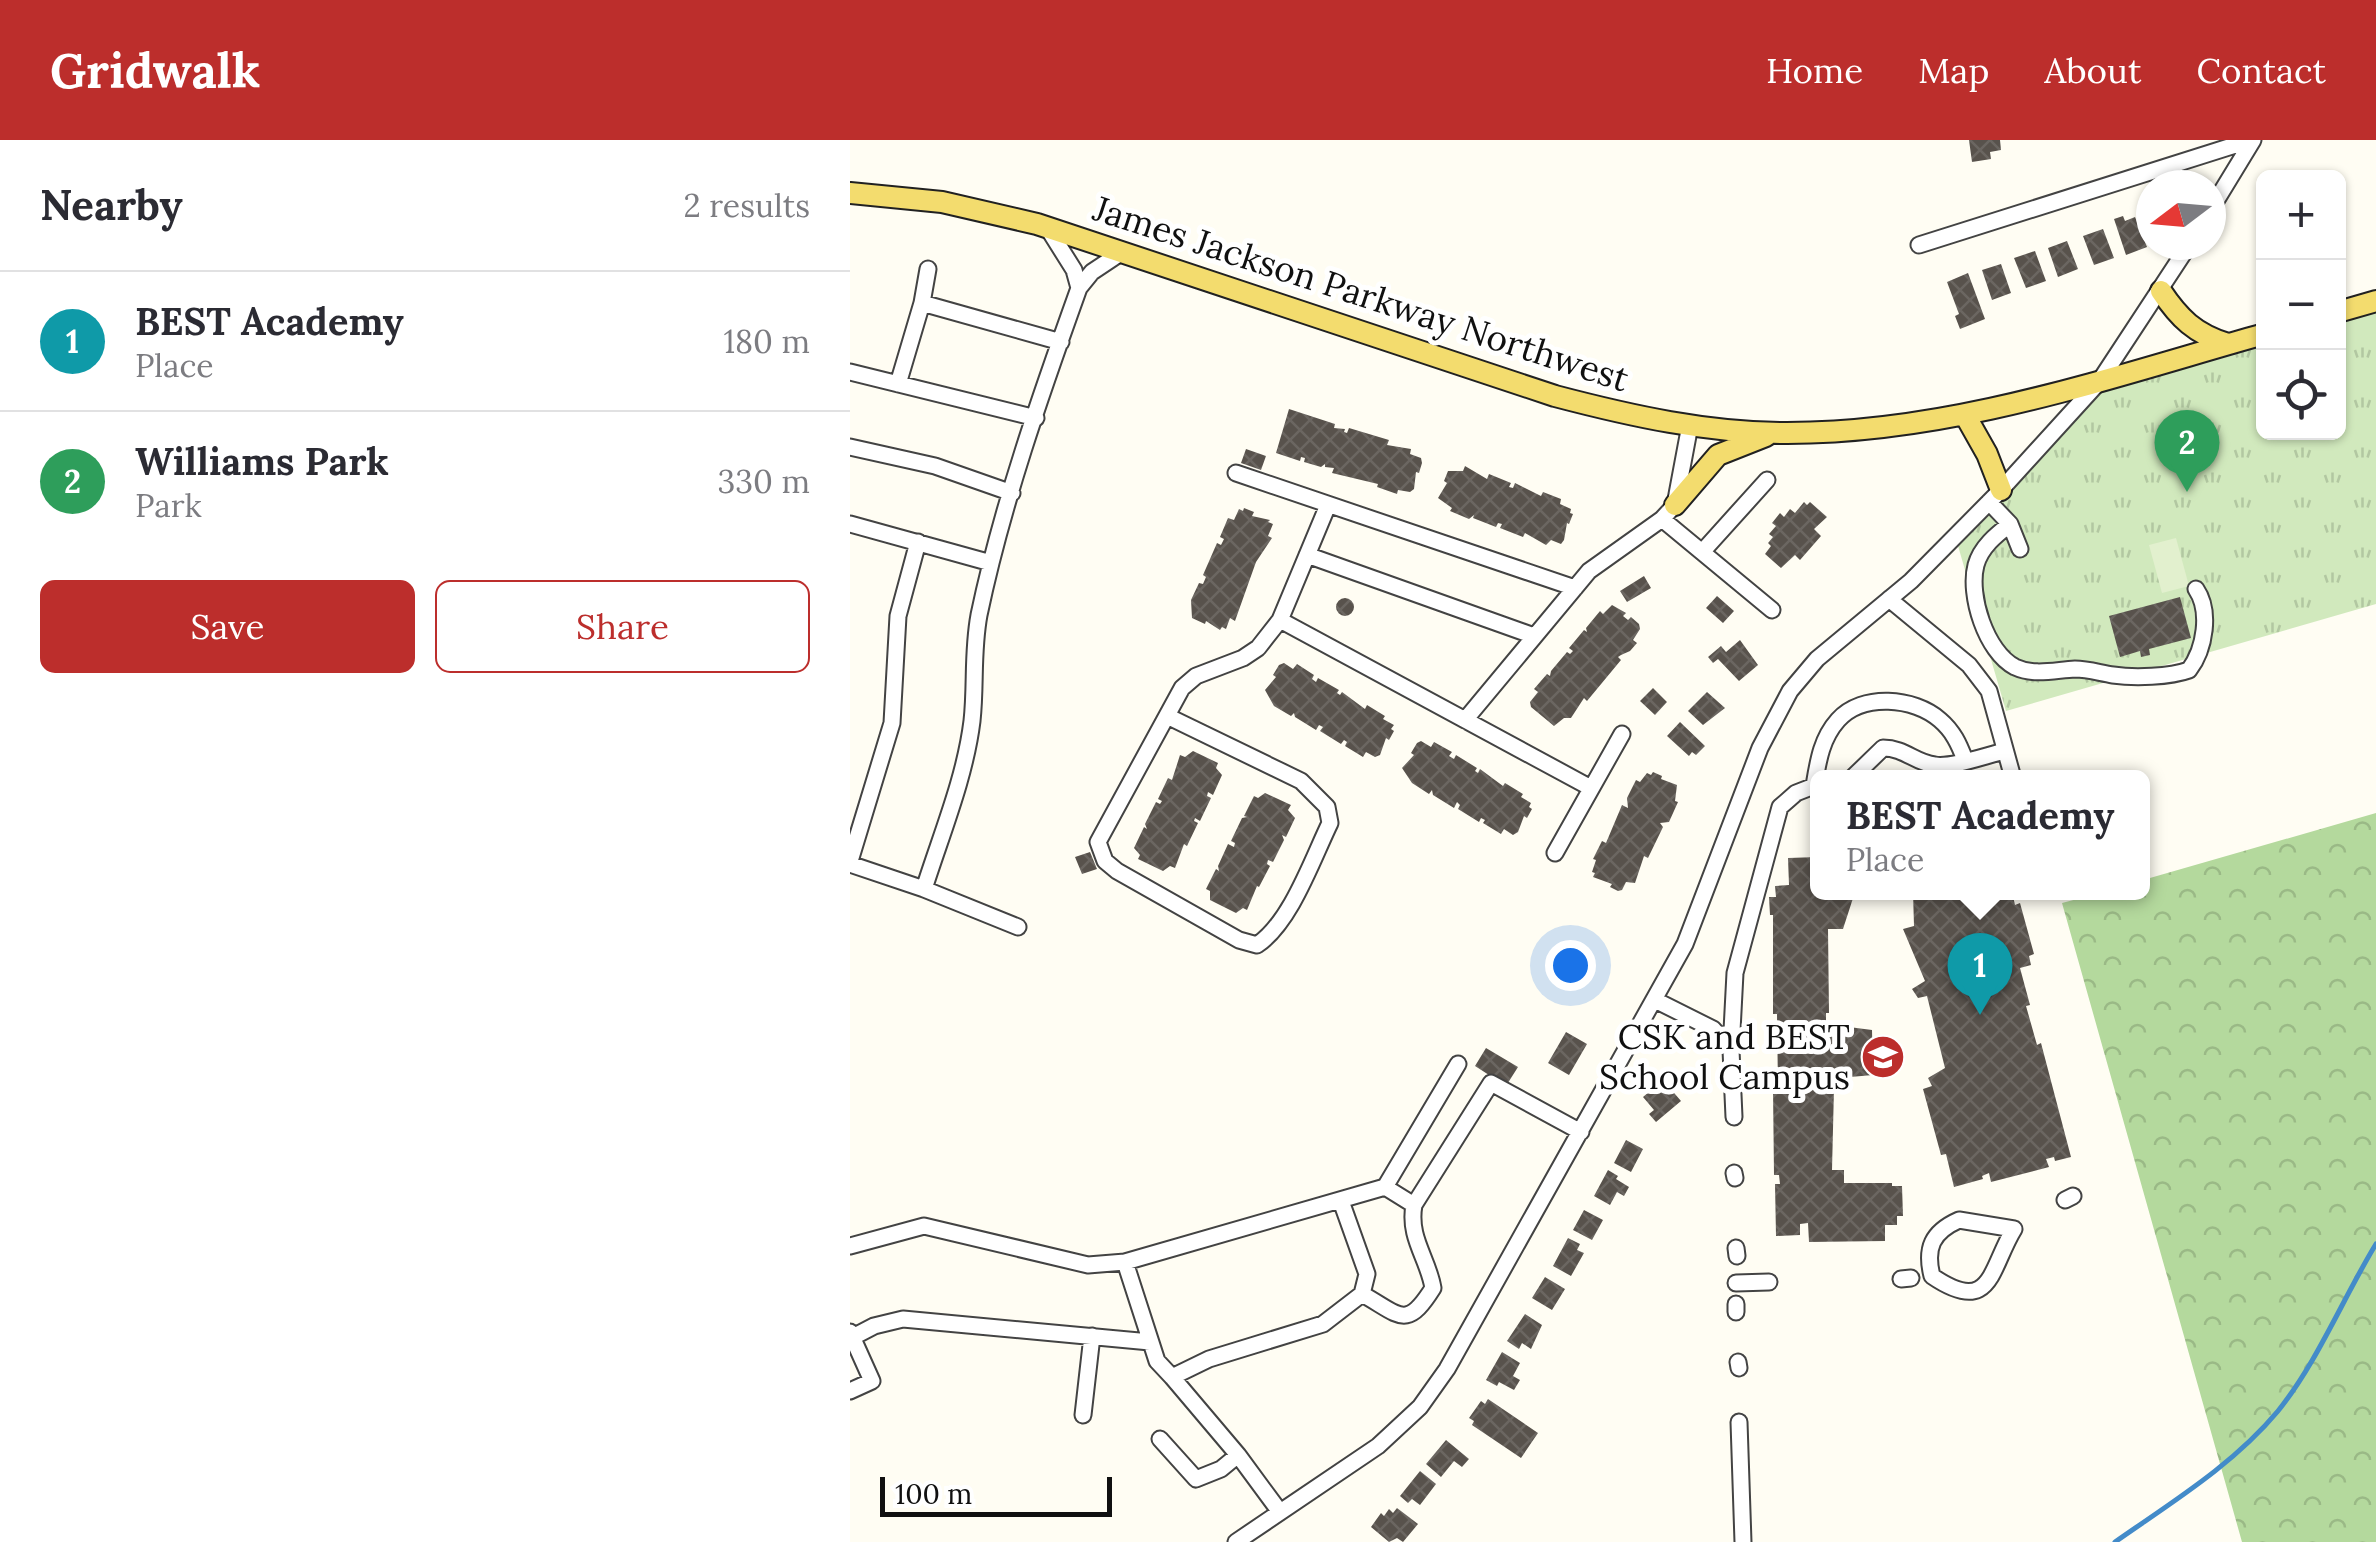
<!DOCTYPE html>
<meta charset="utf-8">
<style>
body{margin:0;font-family:Lora,serif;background:#f7f7f7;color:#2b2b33}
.controls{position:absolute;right:30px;top:30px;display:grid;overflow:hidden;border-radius:15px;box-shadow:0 2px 8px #0004}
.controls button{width:90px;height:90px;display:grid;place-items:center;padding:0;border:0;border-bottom:2px solid #e1e1e2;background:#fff;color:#2b2b33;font:50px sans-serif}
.compass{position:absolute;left:1286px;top:30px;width:90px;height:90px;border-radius:50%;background:#fff;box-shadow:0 2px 8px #0004;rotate:254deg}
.scale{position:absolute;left:30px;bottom:25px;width:232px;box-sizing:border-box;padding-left:10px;border:5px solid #101010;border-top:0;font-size:28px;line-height:35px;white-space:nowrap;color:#101010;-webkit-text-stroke:8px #fff;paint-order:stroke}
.you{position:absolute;left:720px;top:825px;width:35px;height:35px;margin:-25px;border:8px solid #fff;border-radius:50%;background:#1a73e8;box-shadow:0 0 0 15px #1a73e833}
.badge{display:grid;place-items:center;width:65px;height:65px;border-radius:50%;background:#bc2e2c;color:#fff;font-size:32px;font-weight:700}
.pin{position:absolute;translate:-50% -82px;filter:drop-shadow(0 2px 5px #0008)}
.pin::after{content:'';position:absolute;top:52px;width:35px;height:30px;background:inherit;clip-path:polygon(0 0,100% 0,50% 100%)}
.popup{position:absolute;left:960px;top:630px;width:340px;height:130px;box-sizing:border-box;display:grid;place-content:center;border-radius:15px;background:#fff;filter:drop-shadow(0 2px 8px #0005);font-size:32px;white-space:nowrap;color:#7c7c81}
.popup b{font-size:38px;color:#2b2b33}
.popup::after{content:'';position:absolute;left:50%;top:100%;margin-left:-20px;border:20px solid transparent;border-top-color:#fff}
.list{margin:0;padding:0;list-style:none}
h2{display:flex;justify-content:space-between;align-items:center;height:130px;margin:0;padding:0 40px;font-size:42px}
h2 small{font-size:32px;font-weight:400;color:#7c7c81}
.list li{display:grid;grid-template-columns:65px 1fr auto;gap:30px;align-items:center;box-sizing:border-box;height:140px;padding:0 40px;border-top:2px solid #e1e1e2}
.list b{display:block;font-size:38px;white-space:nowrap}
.list p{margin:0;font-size:32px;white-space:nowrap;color:#7c7c81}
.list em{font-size:32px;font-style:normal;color:#7c7c81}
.actions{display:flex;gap:20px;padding:30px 40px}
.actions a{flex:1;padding:22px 0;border:2px solid #bc2e2c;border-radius:15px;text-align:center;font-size:35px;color:#bc2e2c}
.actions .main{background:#bc2e2c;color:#fff}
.icon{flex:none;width:55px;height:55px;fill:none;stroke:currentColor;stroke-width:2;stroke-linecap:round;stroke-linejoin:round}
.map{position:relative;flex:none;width:1526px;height:1402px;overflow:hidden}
header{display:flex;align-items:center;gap:60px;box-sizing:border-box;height:140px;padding:0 50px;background:#bc2e2c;color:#fff}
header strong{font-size:48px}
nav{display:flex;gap:55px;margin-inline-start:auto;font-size:35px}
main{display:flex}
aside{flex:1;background:#fff}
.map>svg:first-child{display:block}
</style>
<header>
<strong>Gridwalk</strong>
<nav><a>Home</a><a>Map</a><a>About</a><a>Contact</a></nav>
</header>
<main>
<aside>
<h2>Nearby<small>2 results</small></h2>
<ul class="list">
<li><span class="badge" style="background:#0f9aa8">1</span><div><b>BEST Academy</b><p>Place</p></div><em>180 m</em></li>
<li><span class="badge" style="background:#2e9e5b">2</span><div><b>Williams Park</b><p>Park</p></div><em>330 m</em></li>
</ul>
<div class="actions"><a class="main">Save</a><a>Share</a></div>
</aside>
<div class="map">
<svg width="1526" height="1402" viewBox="0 0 1526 1402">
<defs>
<pattern id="forest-crowns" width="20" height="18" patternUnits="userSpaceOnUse" patternTransform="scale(2.5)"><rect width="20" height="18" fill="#b4d99d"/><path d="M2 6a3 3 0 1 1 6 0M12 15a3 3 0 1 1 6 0" fill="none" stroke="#9ab986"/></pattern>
<pattern id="park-tufts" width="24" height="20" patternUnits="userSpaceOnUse" patternTransform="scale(2.5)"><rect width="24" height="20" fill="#d1e9bd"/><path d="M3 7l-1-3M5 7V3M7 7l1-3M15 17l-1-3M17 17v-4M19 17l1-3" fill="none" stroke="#b2c7a1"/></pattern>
<pattern id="building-cross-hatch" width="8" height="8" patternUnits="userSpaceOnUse" patternTransform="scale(2.5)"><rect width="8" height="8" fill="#58524c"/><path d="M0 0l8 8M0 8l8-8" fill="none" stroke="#6b6661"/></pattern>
</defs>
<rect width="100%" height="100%" fill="#fffdf3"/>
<path fill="url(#forest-crowns)" d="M1526,673V1402H1392L1212,763L1250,753L1292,752L1293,740Z"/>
<path fill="url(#park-tufts)" d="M1526,158V464L1156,571L1106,399L1248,245L1413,193L1414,292H1488L1489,170Z"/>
<path fill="#e2f0ce" d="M1326,398L1339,446L1312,453L1299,405Z"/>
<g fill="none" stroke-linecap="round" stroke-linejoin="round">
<path stroke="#438bc9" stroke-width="5" d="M1265,1402C1322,1362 1383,1325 1428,1271C1468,1221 1493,1158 1526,1104"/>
</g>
<path fill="url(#building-cross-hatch)" d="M1119,0H1150L1151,10L1140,12L1141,19L1122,22Z
M1273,76L1275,81L1285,77L1297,107L1276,115L1264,79Z
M1253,89L1264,118L1244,125L1233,96Z
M1217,101L1228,129L1208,137L1198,108Z
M1185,111L1196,141L1176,148L1164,118Z
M1151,124L1161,153L1142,160L1132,130Z
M1118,133L1135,179L1110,189L1105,176L1109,174L1097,142Z
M439,269L485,284L484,288L495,289L494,292L497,293L499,288L539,300L537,305L561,309L560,314L571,318L572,323L569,333L566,332L564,349L560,352L548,350L547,354L527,347L528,344L482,333L484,328L475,327V324L471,327L454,322L455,318L451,317L450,321L426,313Z
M396,309L416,316L411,330L391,323Z
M615,326L637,339L639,334L661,343L659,347L663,348L665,343L691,356L693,352L711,359L710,364L721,369L720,373L723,374L719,384L717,383L714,400L711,404L701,400L696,405L675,393L673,397L650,388L652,384L648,383L646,387L623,378L624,375L619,379L600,371L602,368L588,358L597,343L594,341L598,331H613Z
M954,362L957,365L960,362L977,377L964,389L971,396L950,420L945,415L931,428L915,414L921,406L918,403L923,397L919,394L926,386L922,383L930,373L934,377L940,369L945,373Z
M394,368L404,372L402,376L420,380L418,382L423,384L418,396L422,398L406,422L385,481L380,478L376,489L372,487L370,490L356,481L355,484L342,478L341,460L349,443L353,444L356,437L353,435L367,403L371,405L374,399L370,397L378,378L384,380L389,369L393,371Z
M794,436L801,448L777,462L770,451Z
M867,456L884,471L873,483L856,468Z
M1330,457L1341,498L1299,509L1300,515L1291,517L1290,511L1270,517L1259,476Z
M486 467a9 9 0 1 1 18 0a9 9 0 1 1-18 0Z
M762,465L776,473L773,476L778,480L781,477L789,484L790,489L783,500L787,503L780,511L771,515L768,517L771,520L737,561L734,558L721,578H714L704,586L681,567L680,562L688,552L684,549L697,534L700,536L701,531L717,512L720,514L723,511L719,508L734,490L737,492L736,488L750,471L753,474Z
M890,500L908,525L889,541L868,519L863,523L858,517L871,506L876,512Z
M434,523L443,529L447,524L464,535L462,539L466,542L468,538L489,550L487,553L490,555L492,552L515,569L517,565L535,576L533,579L544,585L541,589L544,591L539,600L536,598L530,615L525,617L516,612L513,617L495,606L497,602L494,600L491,604L470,591L473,587L469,585L466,590L445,577L444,573L441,576L424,566L415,550L426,537L423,535L429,525Z
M803,548L817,562L805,575L790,561Z
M857,552L875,568L853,585L838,571Z
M830,582L855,606L846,615L842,612L839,616L817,596Z
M571,601L581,607L584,602L602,612L599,616L604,619L606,615L627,628L625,631L628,633L630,629L653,646L655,643L673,654L671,657L681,663L679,667L682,669L677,678L674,676L668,692L663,695L654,689L651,694L633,683L635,680L631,678L629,682L608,669L610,665L607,662L604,668L583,655L582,650L579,654L562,643L552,628L564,615L561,613L567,603Z
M343,611L368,623L366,628L372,635L363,655L358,652L357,656L361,658L350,681L345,678L344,681L348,683L337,706L334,704L325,728L320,726L313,731L288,719L290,715L284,708L294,687L297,689L295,684L306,662L310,664L312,661L308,659L318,638L322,640L330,615L335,617Z
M803,632L812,636L811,639L827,645L825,661L828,662L819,682L810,683L813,687L798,718L794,716L785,743L776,742L772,750L768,751L760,747L762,744L743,737L745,733L742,732L746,720L743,719L752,701L756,703L772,665L778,668L777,658L786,640L790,642L797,633L801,635Z
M415,653L441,665L438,670L445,678L436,697L432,695L434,700L423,722L418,720L417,724L420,726L409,747L407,746L397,770L393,768L386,773L360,760V751L356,749L366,729L369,731L368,726L378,704L384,707L385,703L381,701L392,678L397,677L394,676L404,656L408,658Z
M240,712L247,729L232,734L225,717Z
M968,717V752H1005L993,789H978L979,873H976V884L1022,890L1023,935L977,939V948H984L982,1030H994V1043H1042V1046H1052L1053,1076H1047V1085H1035V1101L959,1102L958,1083L950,1084V1095L926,1096L925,1044H930L929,1035H924L923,949H928L927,874H923V775H920L919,757H926L925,746L939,745L938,718Z
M1063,752H1162L1165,765L1170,763L1184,814L1179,816L1181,825L1170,828L1180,865L1176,866L1187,905L1191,903L1221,1017L1205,1021L1204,1017L1196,1019L1199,1027L1141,1042L1139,1033L1132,1036L1133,1039L1104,1047L1096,1014L1091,1015L1073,949L1082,946L1078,938L1095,928L1077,856L1068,858L1062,849L1075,841L1053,789L1064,786Z
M716,892L737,904L719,935L698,923Z
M636,908L668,927L656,946L625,926Z
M813,940L831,961L806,982L799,974L804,970L793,957Z
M776,1000L793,1009L781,1032L764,1023Z
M758,1030L768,1036L766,1039L779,1047L774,1056L767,1052L760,1065L744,1056Z
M734,1070L753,1080L742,1100L723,1090Z
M718,1098L730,1104L727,1110L734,1113L721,1136L703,1126Z
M695,1137L715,1149L702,1170L682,1158Z
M675,1174L692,1185L681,1209L672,1203L669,1209L657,1201Z
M652,1212L670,1223L663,1236L670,1240L664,1250L649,1242L647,1246L636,1240Z
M638,1259L688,1293L671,1318L622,1285L624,1281L619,1278L631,1261L635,1264Z
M596,1300L619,1319L612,1327L604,1321L591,1337L576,1324Z
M570,1331L586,1344L570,1365L562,1359L558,1363L550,1356Z
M547,1368L568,1384L553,1402L547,1398L539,1402L521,1387L531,1373L534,1376L539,1369L543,1373Z"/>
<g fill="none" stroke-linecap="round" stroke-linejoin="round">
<g stroke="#434343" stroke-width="19">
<path id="minor" d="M1361,69L1403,0
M197,87L224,130L229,148
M1069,105L1401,0
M72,163L211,202
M0,232L186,278
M48,244L72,163L78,129
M0,307L85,326L162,353
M386,333L725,448
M1139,362L1160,384L1170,409
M812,379L922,470
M0,384L141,423
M1160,384C1146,395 1131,407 1126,425C1118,455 1136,512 1165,527C1184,536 1205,530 1225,529C1238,529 1250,533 1263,535C1284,538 1320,537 1339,530C1355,509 1361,471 1346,449
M853,411L917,340
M457,415L684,496
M1039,459L1119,525L1139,551L1163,638
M430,480L741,648
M317,576L451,641L477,667L480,683C462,720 441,782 407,805L389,800L267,731L255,721L248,702L332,548L346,536L393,518L408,508L430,480L478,365
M615,580L739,431L812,379L825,365L840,285
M1002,638L1033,608C1055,608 1065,623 1085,625C1102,628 1137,615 1155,611
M705,713L772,594
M0,721L42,583L48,476L68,402
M0,724L74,749
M168,787L74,749C91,695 115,638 122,581C126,545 122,513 129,475C152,365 191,254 229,148L242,132L272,112
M805,860L863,889L881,910L884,977
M881,910L885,833L930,667L946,653L964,646C968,622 971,599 988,580C1012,553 1064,557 1090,580C1103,591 1109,604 1115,620
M608,924L535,1047L564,1065L641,943L731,992
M884,1033L885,1038
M1215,1060L1223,1056
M1109,1080L1164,1089C1140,1128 1142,1177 1082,1136C1075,1108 1082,1092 1109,1080Z
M0,1106L74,1086L238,1125L275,1122L307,1221L322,1237
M886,1108L887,1116
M275,1122L535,1047
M1051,1139L1061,1138
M886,1143L919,1142
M512,1154C550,1175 556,1191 583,1148C578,1118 558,1098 564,1065
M886,1172V1164
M0,1192L22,1241L0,1251
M3,1197L24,1186L53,1179L300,1202
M888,1222L889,1228
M233,1275L242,1196
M889,1282L893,1402
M310,1299L346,1339L371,1329L388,1315
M430,1372L388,1315L322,1237L359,1219L473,1184L512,1154L517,1134L491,1061
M386,1402L528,1306L570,1267L597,1229L835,804L910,608L940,551L967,519L1061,441L1148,353L1249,242L1339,105"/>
</g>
<g stroke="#212121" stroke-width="24">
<path id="major" d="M0,53L92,62L187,84L705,256C781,276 858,293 937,293C1102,293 1258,238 1414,194
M1311,151C1329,178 1345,194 1378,204
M1488,172L1526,161
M1115,275L1137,314L1151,350
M825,365L868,315L916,296"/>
</g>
<use href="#minor" stroke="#fff" stroke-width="15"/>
<use href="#major" stroke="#f3dc6e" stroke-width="20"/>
</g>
<defs>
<g id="school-disc" transform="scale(2.25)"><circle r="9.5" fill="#bc2e2c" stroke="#fff"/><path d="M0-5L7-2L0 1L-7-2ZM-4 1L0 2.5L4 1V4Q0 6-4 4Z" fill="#fff"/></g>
</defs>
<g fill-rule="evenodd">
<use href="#school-disc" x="1033" y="917"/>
</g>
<g text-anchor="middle" stroke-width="10" stroke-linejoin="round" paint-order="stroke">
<g font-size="35" fill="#101010" stroke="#fff">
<text transform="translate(511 154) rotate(18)" y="12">James Jackson Parkway Northwest</text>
</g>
<g font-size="35" fill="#101010" stroke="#fff" text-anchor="end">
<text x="1000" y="909">CSK and BEST<tspan x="1000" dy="40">School Campus</tspan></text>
</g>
</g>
</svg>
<div class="controls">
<button>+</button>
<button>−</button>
<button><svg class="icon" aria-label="locate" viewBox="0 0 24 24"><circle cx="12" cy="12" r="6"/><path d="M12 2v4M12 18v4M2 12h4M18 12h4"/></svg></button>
</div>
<svg class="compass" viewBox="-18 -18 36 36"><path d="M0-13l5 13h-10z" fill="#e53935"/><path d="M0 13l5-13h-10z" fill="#7c7c81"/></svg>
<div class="scale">100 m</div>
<div class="you"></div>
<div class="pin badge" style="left:1130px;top:875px;background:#0f9aa8">1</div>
<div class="popup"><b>BEST Academy</b>Place</div>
<div class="pin badge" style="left:1337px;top:352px;background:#2e9e5b">2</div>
</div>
</main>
